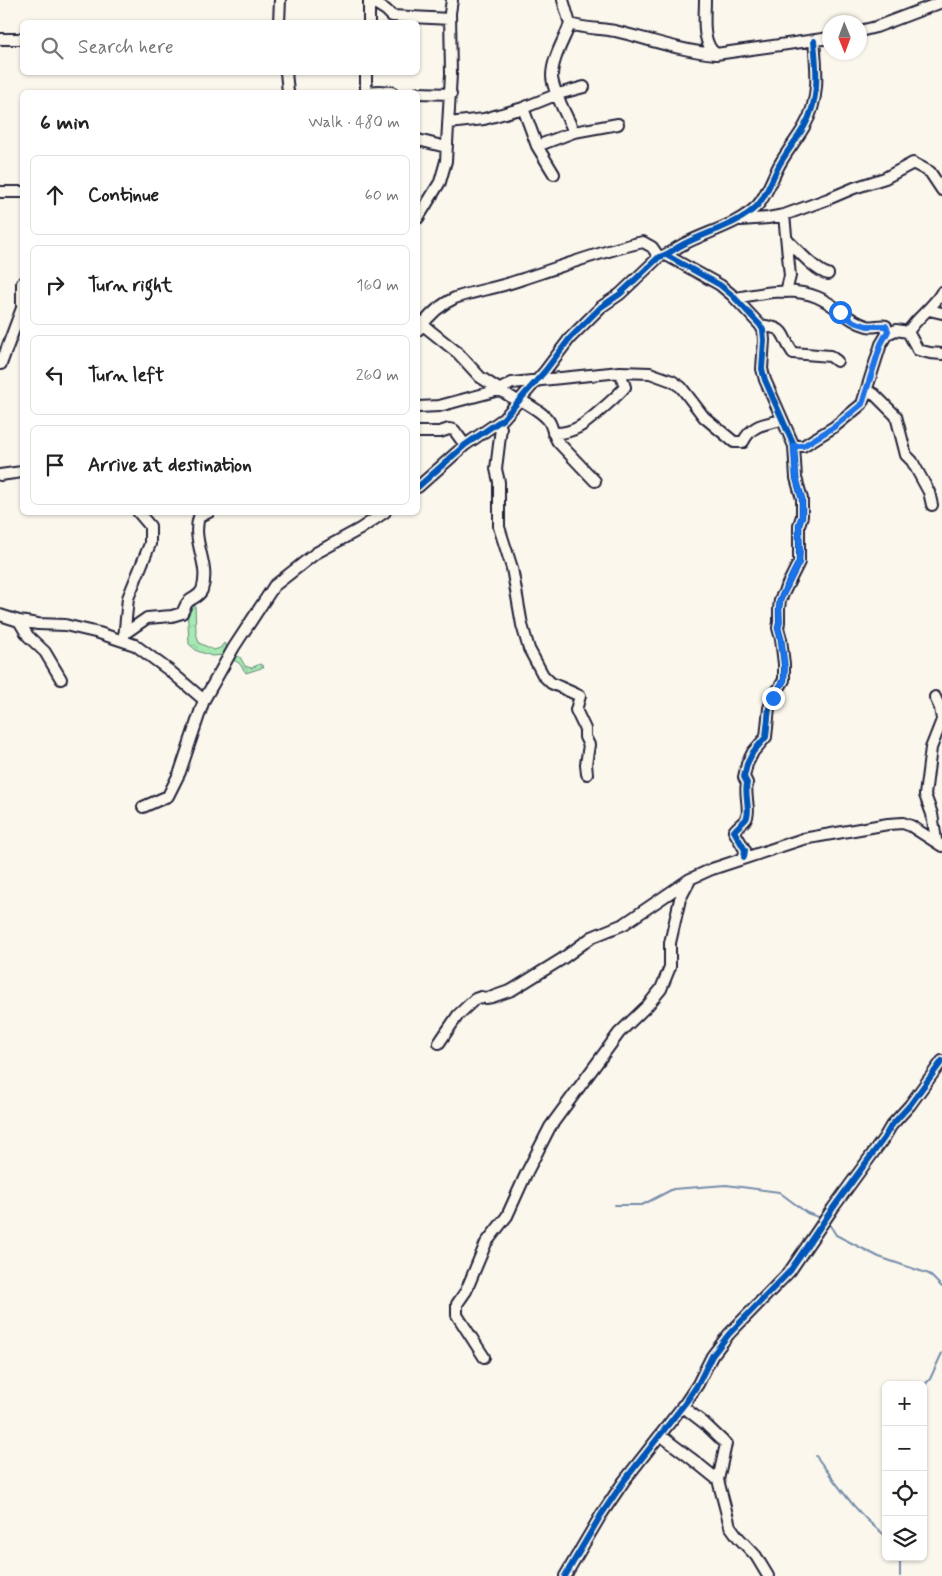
<!DOCTYPE html>
<meta charset="utf-8">
<style>
body{margin:0;font-family:Mynerve,sans-serif;background:#f6f6f6;color:#222}
.controls{position:absolute;right:15px;bottom:15px;display:grid;overflow:hidden;border-radius:8px;box-shadow:0 1px 4px #0004}
.controls button{width:45px;height:45px;display:grid;place-items:center;padding:0;border:0;border-bottom:1px solid #e0e0e0;background:#fff;color:#222;font:25px sans-serif}
.compass{position:absolute;left:822px;top:15px;width:45px;height:45px;border-radius:50%;background:#fff;box-shadow:0 1px 4px #0004;rotate:179deg}
.stop{position:absolute;width:15px;height:15px;margin:-11px;border:4px solid #1a73e8;border-radius:50%;background:#fff}
.stop.end{background:#1a73e8;border-color:#fff;box-shadow:0 1px 5px #0008}
.list{margin:0;padding:0;list-style:none}
h2{display:flex;justify-content:space-between;align-items:center;height:65px;margin:0;padding:0 20px;font-size:21px}
h2 small{font-size:16px;font-weight:400;color:#767676}
.list li{display:grid;grid-template-columns:32px 1fr auto;gap:15px;align-items:center;box-sizing:border-box;height:80px;margin:0 10px 10px;padding:0 10px;border:1px solid #e0e0e0;border-radius:8px}
.list b{display:block;font-size:19px;white-space:nowrap}
.list em{font-size:16px;font-style:normal;color:#767676}
.icon{flex:none;width:28px;height:28px;fill:none;stroke:currentColor;stroke-width:2;stroke-linecap:round;stroke-linejoin:round}
.map{position:relative;flex:none;width:942px;height:1576px;overflow:hidden}
.search{position:absolute;background:#fff;box-shadow:0 1px 4px #0004;left:20px;top:20px;width:400px;height:55px;display:flex;align-items:center;gap:12px;box-sizing:border-box;padding:0 18px;border-radius:8px;color:#767676;font-size:19px}
.panel{position:absolute;background:#fff;box-shadow:0 1px 4px #0004;left:20px;top:90px;width:400px;height:425px;border-radius:8px}
.map>svg:first-child{display:block}
</style>
<div class="map">
<svg width="942" height="1576" viewBox="0 0 942 1576">
<defs>
<pattern id="park-crowns" width="20" height="18" patternUnits="userSpaceOnUse" patternTransform="scale(1.25)"><rect width="20" height="18" fill="#a6e9b2"/><path d="M2 6a3 3 0 1 1 6 0M12 15a3 3 0 1 1 6 0" fill="none" stroke="#8fc89a"/></pattern>
</defs>
<rect width="100%" height="100%" fill="#fbf7ec"/>
<filter id="ink" filterUnits="userSpaceOnUse"><feTurbulence type="fractalNoise" baseFrequency=".02" numOctaves="2"/><feDisplacementMap in="SourceGraphic" scale="10" xChannelSelector="R" yChannelSelector="G"/><feConvolveMatrix kernelMatrix="1 2 1 2 8 2 1 2 1" color-interpolation-filters="sRGB"/></filter>
<g filter="url(#ink)">
<path fill="url(#park-crowns)" stroke="#648676" d="M187,603L195,605L196,632L199,643L214,650L220,648L224,643L232,655L240,657L245,666L251,668L260,664L264,667L246,673L239,663L224,655L212,656L197,651L189,644Z"/>
<g fill="none" stroke-linecap="round" stroke-linejoin="round">
<path stroke="#768dac" stroke-width="2" d="M615,1205H642L673,1189L726,1185L779,1192L807,1213L821,1218
M828,1222L836,1235L879,1257L929,1274L942,1287
M923,1387L930,1379L942,1353
M816,1456C837,1484 857,1515 886,1536
M900,1576V1557"/>
<g stroke="#22223b" stroke-width="14">
<path id="minor" d="M369,0V22
M370,0L386,10L392,16L450,19
M563,0L570,24C584,29 600,28 615,31C649,39 681,51 716,54
M705,0C705,18 701,43 716,54L830,38
M279,22L280,0
M570,24C564,40 552,59 552,76C552,90 568,118 574,132
M860,31L876,27L942,2
M0,39H22
M286,72L288,92
M366,92L379,91L392,92
M366,92V72
M418,93L451,94
M523,108L558,94L584,87
M449,123L484,119L523,108L537,146L554,174
M418,140L446,147
M537,146L574,132L618,124
M0,192H22
M784,215L790,276L786,292
M418,218L440,182L446,161L451,74L450,13L452,0
M741,220L768,218L784,215L828,199L854,188L885,178L913,163L930,172L942,190
M787,240C797,249 815,271 828,274
M666,255L720,285L732,295L760,325L763,330L764,340L762,369L765,380L794,446L796,478L802,499V516L799,525V562L780,600L779,609V622L778,628L781,639L784,664V680L773,698L769,708L766,737L753,752L747,764L744,777L747,783C744,793 751,811 746,819C743,823 738,826 734,831L745,850L744,857
M942,292C933,308 917,317 908,332L918,350L930,353L942,354
M736,298C761,293 792,287 817,297C835,304 848,321 867,326C874,328 880,324 886,326L887,334
M929,310L942,313
M418,321L458,353L480,377L519,402
M760,325C789,329 779,333 793,353L830,356L837,361
M418,330C427,318 441,304 455,298C472,292 490,289 507,284C553,270 597,252 643,242L652,247L659,257
M1,364L22,308V283
M867,391L874,394L896,416L906,455L912,461L929,492L932,505
M521,400C530,406 545,413 550,423C553,430 554,436 558,442L595,481
M418,407L439,406L499,390L512,383L620,372L650,373L672,381L681,387L704,417L734,442H743C752,424 765,424 782,420
M499,423L501,428L496,469L499,482V527L512,568L522,625L529,649L543,675L551,683L580,696L576,710L585,729V737L589,745L586,764L587,774
M418,432H440L449,429L454,430L465,445
M553,433C575,434 586,423 602,409C610,402 618,395 625,387L620,372
M794,446H803L834,427L862,404L881,344L887,334L896,330L908,332
M0,475L22,472
M418,487L465,445L503,419L545,371L570,338L601,307L620,294L659,257C668,255 674,249 682,245C706,232 738,225 757,206C767,196 773,175 781,162C788,150 797,139 804,127C820,100 817,71 814,41
M0,615L19,621L38,624L65,625L99,633L135,645L170,671L204,700L234,647L274,586L316,553L360,529L385,512
M19,621L28,636L45,652L61,679
M124,634L147,618L172,616L182,613C184,610 185,605 188,602C193,597 198,598 202,590C211,565 191,542 199,517L209,512
M124,639L128,598L150,544V526L138,512
M935,697L940,708L942,719
M143,807L168,796L180,772L204,700
M936,840L932,814L925,795L931,748L942,720
M439,1043L458,1015L475,999L481,997L486,998L492,997L512,990L562,959L592,937L624,924L690,879L712,869L803,839L888,824L903,823L911,826L942,846
M484,1357L457,1315V1304L466,1291L486,1243L507,1216L526,1174L550,1127L619,1033L648,1005L661,989L670,967V943L680,899L689,882
M682,1406L704,1423L726,1444L718,1480L730,1526L738,1537L756,1556L768,1576
M660,1435L692,1459L718,1480
M565,1576L601,1515L624,1481L686,1402L698,1384L712,1356L729,1334L790,1271L833,1208L884,1138L891,1126L910,1105L942,1061"/>
</g>
<use href="#minor" stroke="#fbf7ec" stroke-width="10"/>
<g stroke="#fbf7ec" stroke-width="9">
<path id="cycleway" d="M666,255L720,285L732,295L760,325L763,330L764,340L762,369L765,380L794,446L796,478L802,499V516L799,525V562L780,600L779,609V622L778,628L781,639L784,664V680L773,698L769,708L766,737L753,752L747,764L744,777L747,783C744,793 751,811 746,819C743,823 738,826 734,831L745,850L744,857
M418,487L465,445L503,419L545,371L570,338L601,307L620,294L659,257C668,255 674,249 682,245C706,232 738,225 757,206C767,196 773,175 781,162C788,150 797,139 804,127C820,100 817,71 814,41
M565,1576L601,1515L624,1481L686,1402L698,1384L712,1356L729,1334L790,1271L833,1208L884,1138L891,1126L910,1105L942,1061"/>
</g>
<use href="#cycleway" stroke="#0057b8" stroke-width="6"/>
</g>
</g>
<g fill="none" stroke-linecap="round" stroke-linejoin="round" filter="url(#ink)">
<path stroke="#1a73e8" stroke-width="6" d="M773,698L784,680L785,669L781,639L778,628L780,622L779,609L780,600L799,562L800,551L799,525L802,516V499L796,478L794,446H803L834,427L862,404L881,344L888,331L886,326H867L854,322L840,312"/>
</g>
</svg>
<div class="controls">
<button>+</button>
<button>−</button>
<button><svg class="icon" aria-label="locate" viewBox="0 0 24 24"><circle cx="12" cy="12" r="6"/><path d="M12 2v4M12 18v4M2 12h4M18 12h4"/></svg></button>
<button><svg class="icon" aria-label="layers" viewBox="0 0 24 24"><path d="M12 4l9 5-9 5-9-5zM3 14l9 5 9-5"/></svg></button>
</div>
<svg class="compass" viewBox="-18 -18 36 36"><path d="M0-13l5 13h-10z" fill="#e53935"/><path d="M0 13l5-13h-10z" fill="#767676"/></svg>
<div class="stop" style="left:840px;top:312px"></div>
<div class="stop end" style="left:773px;top:698px"></div>
<div class="search"><svg class="icon" aria-label="search" viewBox="0 0 24 24"><circle cx="10" cy="10" r="6"/><path d="M15 15l6 6"/></svg>Search here</div>
<section class="panel">
<h2>6 min<small>Walk · 480 m</small></h2>
<ul class="list">
<li><svg class="icon" aria-label="ahead" viewBox="0 0 24 24"><path d="M12 20V5M6 11l6-6 6 6"/></svg><div><b>Continue</b></div><em>60 m</em></li>
<li><svg class="icon" aria-label="right" viewBox="0 0 24 24"><path d="M7 20v-9h11M14 6l5 5-5 5"/></svg><div><b>Turn right</b></div><em>160 m</em></li>
<li><svg class="icon" aria-label="left" viewBox="0 0 24 24"><path d="M17 20v-9H6M10 6l-5 5 5 5"/></svg><div><b>Turn left</b></div><em>260 m</em></li>
<li><svg class="icon" aria-label="arrive" viewBox="0 0 24 24"><path d="M6 21V4h12l-3 4 3 4H6"/></svg><div><b>Arrive at destination</b></div></li>
</ul>
</section>
</div>
